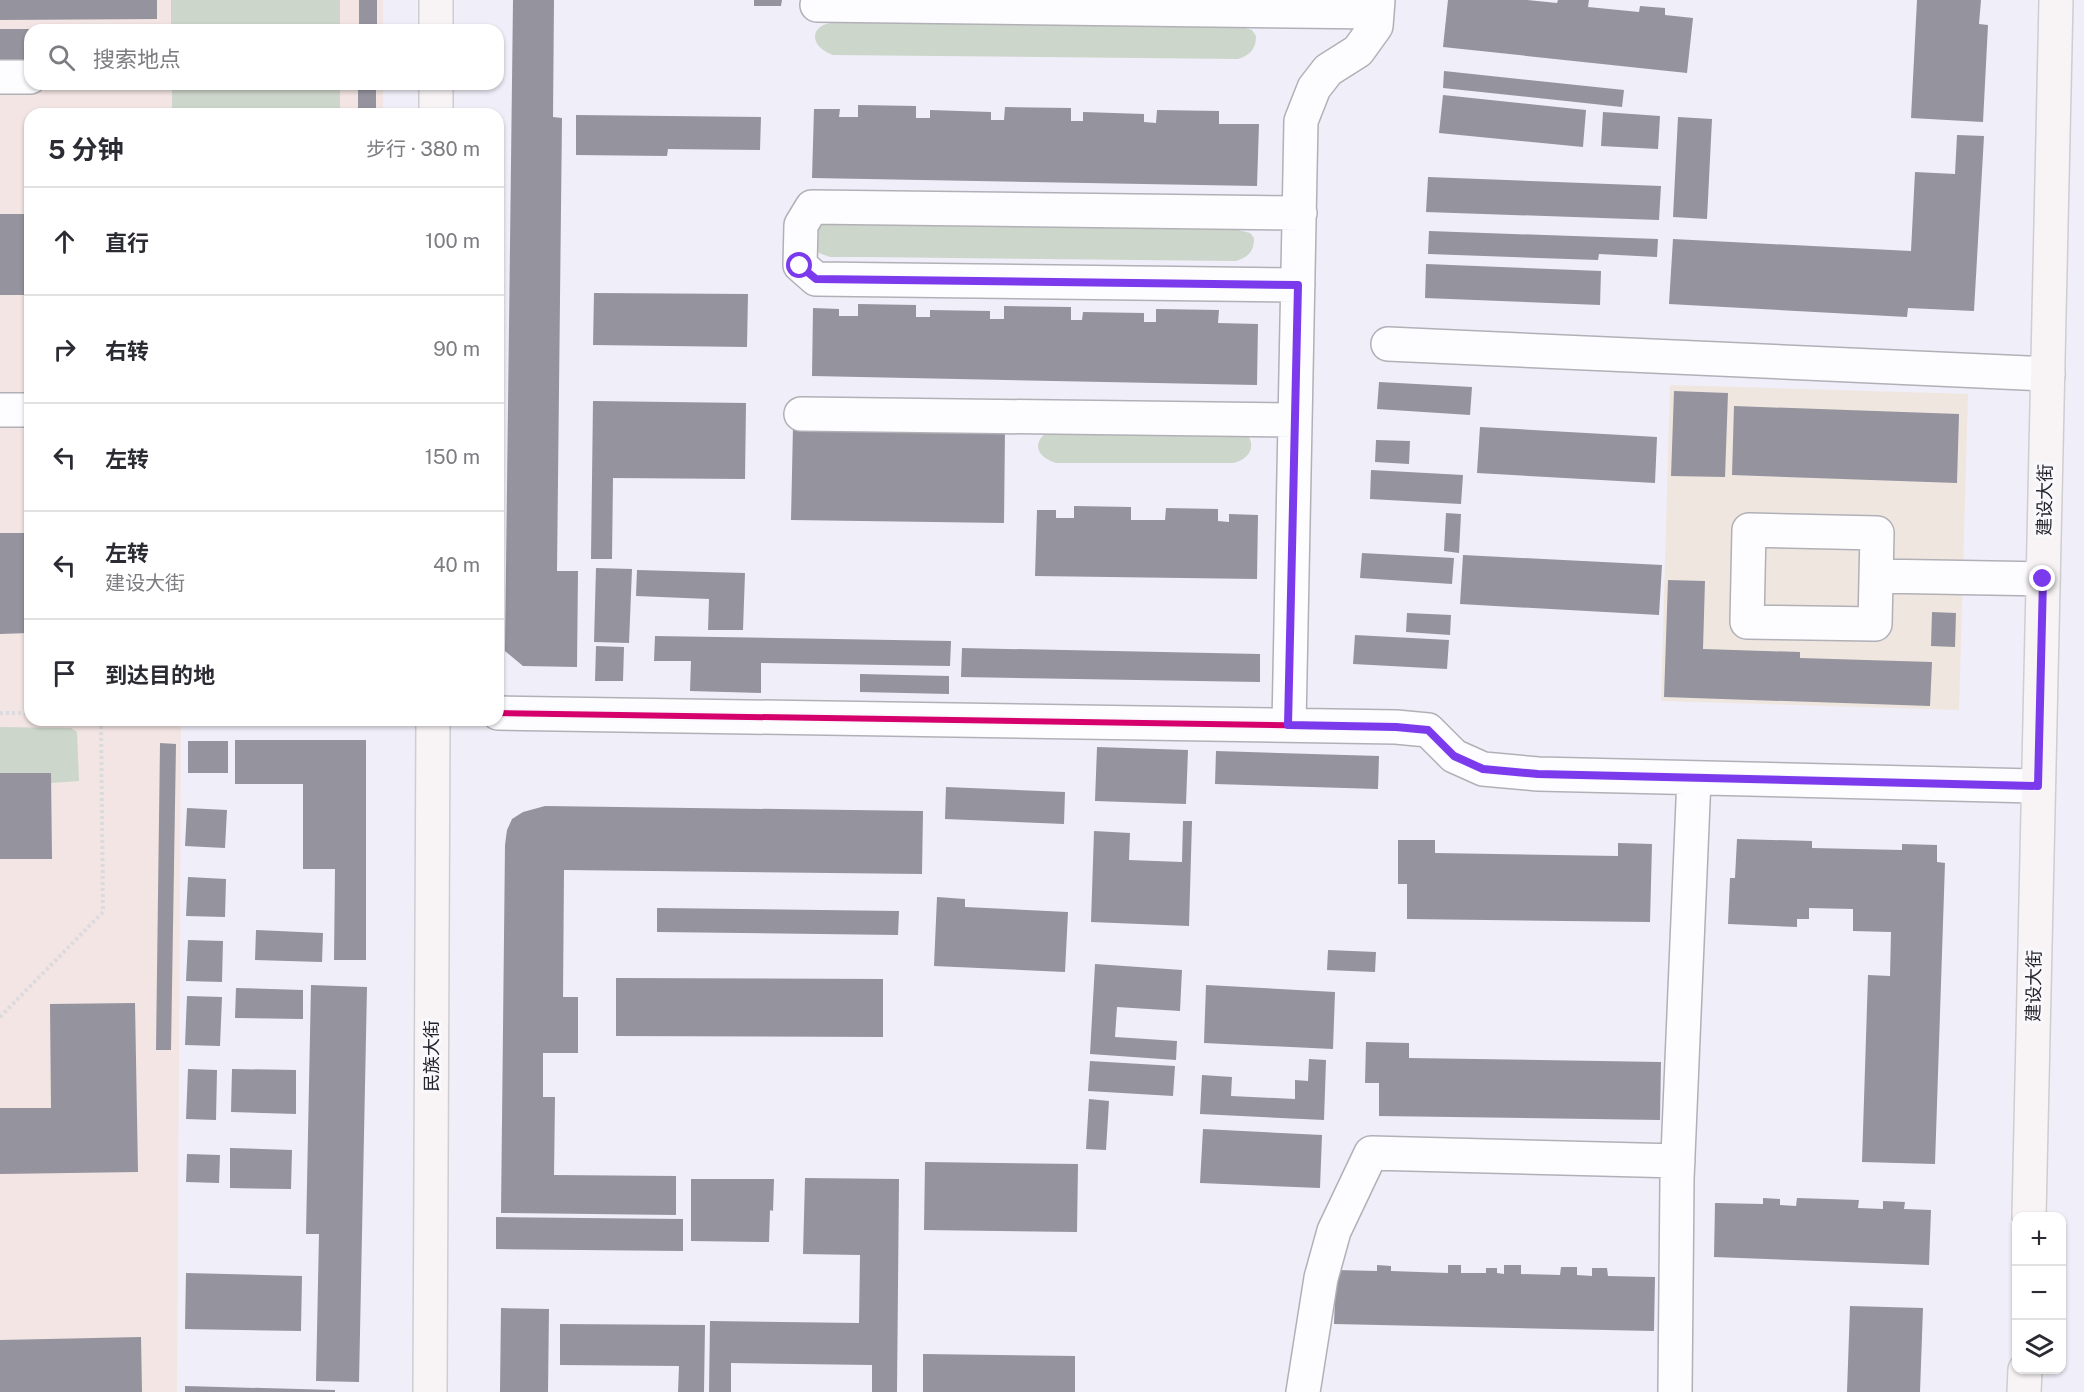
<!DOCTYPE html>
<html lang="zh">
<meta charset="utf-8">
<style>
body{margin:0;font-family:"Public Sans","Noto Sans SC",sans-serif;background:#f2f2f3;color:#2b2b33}
.controls{position:absolute;right:18px;bottom:18px;display:grid;overflow:hidden;border-radius:12px;box-shadow:0 2px 4px #0004}
.controls button{width:54px;height:54px;display:grid;place-items:center;padding:0;border:0;border-bottom:2px solid #e1e1e2;background:#fff;color:#2b2b33;font:30px sans-serif}
.stop{position:absolute;width:18px;height:18px;margin:-14px;border:4px solid #7c3aed;border-radius:50%;background:#fff}
.stop.end{background:#7c3aed;border-color:#fff;box-shadow:0 2px 6px #0008}
.list{margin:0;padding:0;list-style:none}
h2{display:flex;justify-content:space-between;align-items:center;height:78px;margin:0;padding:0 24px;font-size:26px}
h2 small{font-size:20px;font-weight:400;color:#7c7c81}
.list li{display:grid;grid-template-columns:39px 1fr auto;gap:18px;align-items:center;box-sizing:border-box;height:108px;padding:0 24px;border-top:2px solid #e1e1e2}
.list b{display:block;font-size:22px;white-space:nowrap}
.list p{margin:0;font-size:20px;white-space:nowrap;color:#7c7c81}
.list em{font-size:20px;font-style:normal;color:#7c7c81}
.icon{flex:none;width:33px;height:33px;fill:none;stroke:currentColor;stroke-width:2;stroke-linecap:round;stroke-linejoin:round}
.map{position:relative;flex:none;width:2084px;height:1392px;overflow:hidden}
.search{position:absolute;background:#fff;box-shadow:0 2px 4px #0004;left:24px;top:24px;width:480px;height:66px;display:flex;align-items:center;gap:15px;box-sizing:border-box;padding:0 21px;border-radius:18px;color:#7c7c81;font-size:22px}
.panel{position:absolute;background:#fff;box-shadow:0 2px 4px #0004;left:24px;top:108px;width:480px;height:618px;border-radius:18px}
.map>svg:first-child{display:block}
</style>
<div class="map">
<svg width="2084" height="1392" viewBox="0 0 2084 1392">
<rect width="100%" height="100%" fill="#f0eef8"/>
<path fill="#efe6e0" d="M1670,385L1968,394L1959,710L1661,701Z"/>
<path fill="#f2e5e3" d="M0,0H383V30H30V84H383V114H30V720H181L177,1392H0Z"/>
<path fill="#cdd6ca" d="M171,0H340V30H171Z
M836,22L1241,27L1252,30L1256,36C1256,49 1250,55 1238,59L833,55C808,46 809,24 836,22Z
M172,84H340V114H172Z
M834,224L1238,230L1250,233L1254,238C1254,252 1248,257 1236,261L865,257H830L819,253L814,246L816,230L823,225Z
M1048,431L1247,434C1257,448 1248,459 1234,463H1056C1037,457 1031,444 1048,431Z
M0,727L71,728L77,732L79,781L51,783V773H0Z"/>
<path fill="#95939e" d="M0,0H157V19L0,20Z
M359,0H377V30H359Z
M513,0H554L553,117L562,118L557,571H578L577,667L523,666L505,651Z
M754,0H782L781,6H754Z
M1448,0H1527L1557,3L1558,0H1589L1588,7L1639,12L1640,6L1665,8V15L1693,18L1687,73L1443,47Z
M1917,0H1981L1979,24L1988,25L1983,122L1911,118Z
M0,29H30V63L0,64Z
M1444,71L1624,90L1622,107L1443,88Z
M358,84H376V114H358Z
M1443,95L1586,110L1583,147L1439,133Z
M858,105L916,106V118H930V110L991,112V120H1004L1005,107L1071,108V121H1083V112L1144,114V122L1156,123L1157,110L1219,111V124H1259L1257,186L812,178L814,109H840L839,117H858Z
M1603,112L1660,116L1658,149L1601,146Z
M576,115L761,117L760,150L668,149L667,156L576,155Z
M1678,117L1712,119L1707,219L1673,217Z
M1957,135L1984,136L1974,311L1908,308L1907,317L1669,304L1673,239L1911,251L1915,172L1955,174Z
M1428,177L1661,186L1659,220L1426,212Z
M0,214H30V295H0Z
M1429,231L1658,239L1657,257L1599,254L1598,260L1428,254Z
M1426,264L1601,271L1600,305L1425,298Z
M594,293L748,294L747,347L593,345Z
M858,304L916,305V317H930V310L990,311V319H1004V306L1071,307V320H1082L1083,312L1144,313V322H1156V309L1219,310L1218,323L1258,324L1257,385L812,376L813,308L839,309V316H858Z
M1379,382L1472,387L1470,415L1377,409Z
M1674,391L1728,393L1725,477L1671,476Z
M593,401L746,403L745,479L613,478L612,559H591Z
M1734,406L1959,414L1957,483L1732,475Z
M793,426L1005,428L1004,523L791,520Z
M1480,427L1657,437L1655,483L1477,473Z
M1376,440L1410,441L1409,464L1375,462Z
M1371,470L1463,475L1461,504L1370,499Z
M1074,506L1131,507V520H1165L1166,508L1218,509V521L1229,522V514L1258,515L1257,579L1035,576L1037,510H1056V518H1074Z
M1446,513L1461,514L1459,553L1444,551Z
M0,533H30V633L0,634Z
M1362,553L1454,558L1452,584L1360,578Z
M1463,555L1662,565L1659,615L1460,604Z
M596,568L632,569L629,643L594,642Z
M637,570L745,573L743,630H708L709,599L636,596Z
M1668,580L1705,581L1703,649L1800,652V658L1932,662L1930,706L1664,697Z
M1932,612L1956,613L1955,647L1931,646Z
M1407,613L1451,615L1450,635L1406,632Z
M1355,635L1449,640L1447,669L1353,664Z
M655,636L951,641L950,666L761,663V693L690,691L691,661H654Z
M596,646L624,647L623,681H595Z
M962,648L1260,654V682L961,677Z
M860,674L949,676V694L860,692Z
M235,740H366V960H334L335,869H303V784H235Z
M188,741H228V773H188Z
M160,743L176,744L171,1050H156Z
M1097,747L1188,750L1186,804L1095,801Z
M1216,751L1379,756L1378,789L1215,784Z
M0,773H51L52,859H0Z
M946,787L1065,792L1064,824L945,819Z
M545,806L923,811L922,874L564,870L563,997H578V1053H543V1097H555L554,1175L676,1176V1215L501,1213L505,845L507,830L512,819L523,812Z
M187,808L227,810L225,848L185,846Z
M1183,821H1192L1189,926L1091,922L1094,831L1130,833L1129,860L1182,862Z
M1737,839L1812,841V848L1902,850V844L1937,845V862L1945,863L1935,1164L1862,1162L1868,975L1890,976L1891,932L1853,931V909L1809,908V919H1797V927L1728,924L1730,878H1735Z
M1398,840H1435V853L1618,856V843L1652,844L1650,922L1407,919V884H1398Z
M188,877L226,879L225,917L186,916Z
M937,897L965,899V907L1068,912L1065,972L934,966Z
M657,908L899,911L898,935L657,932Z
M256,930L323,933L322,962L255,960Z
M188,940L223,941L222,982L186,981Z
M1328,950L1376,952L1375,972L1327,970Z
M1095,964L1182,970L1180,1011L1117,1007L1115,1037L1177,1041L1176,1060L1090,1054Z
M616,978L883,979V1037L616,1036Z
M311,985L367,987L359,1382L316,1381L319,1234H306Z
M1206,985L1335,992L1333,1049L1204,1043Z
M236,988L303,990V1019L235,1018Z
M187,996L222,997L220,1046L185,1045Z
M135,1003L138,1172L0,1174V1108H51L50,1004Z
M1366,1042L1409,1043V1058L1661,1062L1660,1120L1379,1116V1083H1365Z
M1309,1059L1326,1060L1324,1120L1200,1114L1202,1075L1232,1077L1231,1096L1295,1099V1080L1308,1081Z
M1090,1061L1175,1066L1173,1096L1088,1091Z
M188,1069L217,1070L216,1120L186,1119Z
M232,1069L296,1070V1114L231,1112Z
M1089,1099L1109,1101L1106,1150L1086,1149Z
M1203,1129L1322,1135L1320,1188L1200,1183Z
M230,1148L292,1150L291,1189L230,1188Z
M187,1154L220,1155L219,1183L186,1182Z
M925,1162L1078,1164L1077,1232L924,1230Z
M805,1178L899,1179L897,1392H872V1365L731,1363V1392H709L710,1321L859,1323L860,1255L803,1254Z
M691,1179H774L773,1211L770,1210L769,1242L691,1241Z
M1763,1198L1780,1199V1205L1796,1206L1797,1198L1859,1200L1858,1208L1883,1209V1201L1905,1202L1904,1209L1931,1210L1929,1265L1714,1257L1715,1203L1763,1204Z
M496,1217L683,1219V1251L496,1249Z
M1377,1265L1391,1266V1271L1448,1273V1265H1461V1273H1486V1268H1497V1273L1504,1274V1265H1521V1274L1560,1275L1561,1267H1577V1275L1592,1276V1268H1607L1608,1276L1655,1277L1654,1331L1334,1324L1336,1270L1377,1271Z
M186,1273L302,1276L301,1331L185,1329Z
M1850,1306L1923,1308L1920,1392H1847Z
M501,1308L549,1309L548,1392H500Z
M560,1324L705,1325L704,1392H678L679,1366L560,1365Z
M141,1337L142,1392H0V1340Z
M923,1354L1075,1356V1392H923Z
M185,1386L335,1390V1392H185Z"/>
<g fill="none" stroke-linecap="round" stroke-linejoin="round">
<g stroke="#b1b0b7" stroke-width="36">
<path id="minor" d="M817,5L1377,12
M0,77H30
M1298,285L816,279L800,265L801,225L812,207L1300,213
M1388,344L2048,374
M0,410H30
M801,414L1295,420
M1749,530L1877,533L1875,624L1747,622Z
M1876,576L2043,579
M498,713L1396,727L1428,730L1454,756L1483,769L1538,774L2038,786
M1289,725L1301,121L1314,88L1328,70L1358,51L1376,26L1378,0
M1303,1392L1321,1278L1334,1231L1371,1153L1678,1161
M1675,1392L1677,1179L1694,778"/>
</g>
<g stroke="#cecdd2" stroke-width="36">
<path id="major" d="M436,30V0
M436,114V84
M2029,1216L2056,0
M430,1392L433,720
M2024,1392L2025,1370"/>
</g>
<path stroke="#dbdade" stroke-width="4" stroke-dasharray="3 3" stroke-linecap="butt" d="M0,713H30
M0,1017L103,912L101,720"/>
<use href="#minor" stroke="#fdfcfe" stroke-width="33"/>
<use href="#major" stroke="#f8f4f5" stroke-width="33"/>
<g stroke="#f9f9fd" stroke-width="10">
<path id="cycleway" d="M498,713L1396,727L1428,730L1454,756L1483,769L1538,774L2038,786"/>
</g>
<use href="#cycleway" stroke="#d6006c" stroke-width="6"/>
</g>
<g fill="none" stroke-linecap="round" stroke-linejoin="round">
<path stroke="#7c3aed" stroke-width="8" d="M800,266L816,279L1298,285L1288,725L1396,727L1428,730L1454,756L1483,769L1538,774L2038,786L2043,579"/>
</g>
<g text-anchor="middle" stroke-width="6" stroke-linejoin="round" paint-order="stroke">
<g font-size="18" fill="#25232b" stroke="#f9f9fd">
<text transform="translate(2045 500) rotate(-89)" y="6">建设大街</text>
<text transform="translate(2034 986) rotate(-89)" y="6">建设大街</text>
<text transform="translate(432 1056) rotate(-90)" y="6">民族大街</text>
</g>
</g>
</svg>
<div class="controls">
<button>+</button>
<button>−</button>
<button><svg class="icon" aria-label="layers" viewBox="0 0 24 24"><path d="M12 4l9 5-9 5-9-5zM3 14l9 5 9-5"/></svg></button>
</div>
<div class="stop" style="left:800px;top:266px"></div>
<div class="stop end" style="left:2043px;top:579px"></div>
<div class="search"><svg class="icon" aria-label="search" viewBox="0 0 24 24"><circle cx="10" cy="10" r="6"/><path d="M15 15l6 6"/></svg>搜索地点</div>
<section class="panel">
<h2>5 分钟<small>步行 · 380 m</small></h2>
<ul class="list">
<li><svg class="icon" aria-label="ahead" viewBox="0 0 24 24"><path d="M12 20V5M6 11l6-6 6 6"/></svg><div><b>直行</b></div><em>100 m</em></li>
<li><svg class="icon" aria-label="right" viewBox="0 0 24 24"><path d="M7 20v-9h11M14 6l5 5-5 5"/></svg><div><b>右转</b></div><em>90 m</em></li>
<li><svg class="icon" aria-label="left" viewBox="0 0 24 24"><path d="M17 20v-9H6M10 6l-5 5 5 5"/></svg><div><b>左转</b></div><em>150 m</em></li>
<li><svg class="icon" aria-label="left" viewBox="0 0 24 24"><path d="M17 20v-9H6M10 6l-5 5 5 5"/></svg><div><b>左转</b><p>建设大街</p></div><em>40 m</em></li>
<li><svg class="icon" aria-label="arrive" viewBox="0 0 24 24"><path d="M6 21V4h12l-3 4 3 4H6"/></svg><div><b>到达目的地</b></div></li>
</ul>
</section>
</div>
